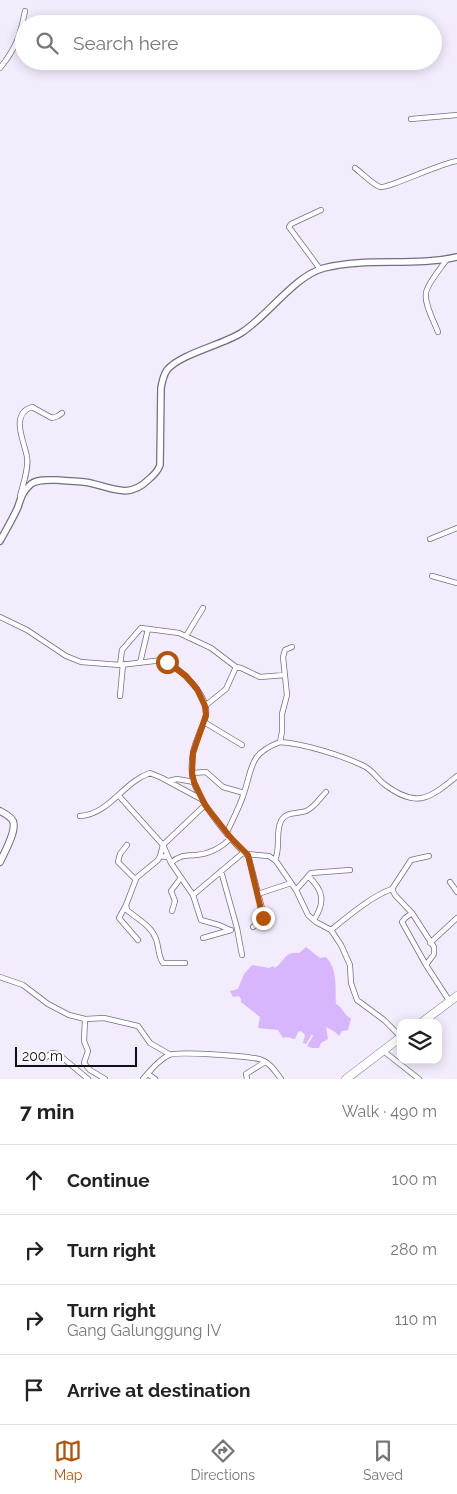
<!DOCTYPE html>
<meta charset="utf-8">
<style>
body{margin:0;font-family:Raleway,sans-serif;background:#f2f2f2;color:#222}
.controls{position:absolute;right:15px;bottom:15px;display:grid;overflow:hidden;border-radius:10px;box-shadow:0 2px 12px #0003}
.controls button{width:45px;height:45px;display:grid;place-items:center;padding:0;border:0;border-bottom:1px solid #e0e0e0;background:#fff;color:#222;font:25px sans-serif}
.scale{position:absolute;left:15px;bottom:12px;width:122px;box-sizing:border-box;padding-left:5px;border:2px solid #120d17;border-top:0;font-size:14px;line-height:18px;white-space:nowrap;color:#120d17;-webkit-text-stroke:4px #fff;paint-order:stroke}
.stop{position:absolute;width:15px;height:15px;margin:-11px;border:4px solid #b45309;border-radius:50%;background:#fff}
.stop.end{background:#b45309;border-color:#fff;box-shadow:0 1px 5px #0008}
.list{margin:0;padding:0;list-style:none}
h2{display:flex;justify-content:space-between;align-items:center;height:65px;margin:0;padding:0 20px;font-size:21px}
h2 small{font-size:16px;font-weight:400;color:#767676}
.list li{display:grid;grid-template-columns:32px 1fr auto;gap:15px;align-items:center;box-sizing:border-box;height:70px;padding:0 20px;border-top:1px solid #e0e0e0}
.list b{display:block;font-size:19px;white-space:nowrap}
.list p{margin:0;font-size:16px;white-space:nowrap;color:#767676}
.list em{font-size:16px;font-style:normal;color:#767676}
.icon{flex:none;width:28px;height:28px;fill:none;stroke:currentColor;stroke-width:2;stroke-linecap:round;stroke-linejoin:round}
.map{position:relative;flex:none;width:457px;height:1079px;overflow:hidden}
.search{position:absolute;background:#fff;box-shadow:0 2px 12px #0003;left:15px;right:15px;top:15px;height:55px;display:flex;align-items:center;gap:12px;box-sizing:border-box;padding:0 18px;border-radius:28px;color:#767676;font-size:19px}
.sheet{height:345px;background:#fff}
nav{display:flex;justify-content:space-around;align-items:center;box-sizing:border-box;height:70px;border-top:1px solid #e0e0e0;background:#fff;font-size:14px;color:#767676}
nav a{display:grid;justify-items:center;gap:2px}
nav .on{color:#b45309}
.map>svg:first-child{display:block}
</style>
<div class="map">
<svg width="457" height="1079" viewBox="0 0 457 1079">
<rect width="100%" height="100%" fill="#f3ecfd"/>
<path fill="#d7b6fd" d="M306,947L320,958L326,957C338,970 335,988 336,1004C343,1007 344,1016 351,1018L348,1030L342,1031L339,1036L335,1032L326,1027L328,1039L321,1043L319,1048H312L307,1046L313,1036L312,1034L306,1044L303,1043L305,1035L301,1031L298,1032L295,1039C290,1039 288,1036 283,1038L278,1030L258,1028L260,1017L241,1002V999L239,996L233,997L230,991L238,989L244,974L252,965L269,968L274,966V968C284,964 283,951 299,953Z"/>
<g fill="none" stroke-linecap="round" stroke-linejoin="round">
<g stroke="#776c85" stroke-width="6">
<path id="minor" d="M0,68C16,48 20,37 25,11
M411,119L457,115
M355,168C363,174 372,184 380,187C387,189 441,163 457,161
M320,269L289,227L291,224L321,210
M438,332C434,321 424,304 426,293C427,284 441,268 447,259
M20,496C23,484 29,469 27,457C25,443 9,414 32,407L52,418L58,416L62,413
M430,539L457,528
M432,576L457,583
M0,617L27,630L66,656L81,662L120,665L163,660C180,668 209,695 206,715C205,723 200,730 198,737C193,748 191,763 192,775C195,797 229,839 246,854L269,856L276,861L296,890L308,915L316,922L331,930L341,945L350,965L351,983L357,1000L384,1020L401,1037
M186,636L203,608
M140,663L148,629
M120,665L122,650L141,628L179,633L211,648L236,667L241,668L260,677L285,675
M120,696L123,664
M205,706L226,689L236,667
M204,722L242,745
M280,742L282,732V714L287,695L283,657L285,650L292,647
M192,773L206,772L223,787L244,793
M169,781L177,779L194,782
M119,796L163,845L171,863L193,895L201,920L219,925L230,930
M80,816C110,814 123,782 150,773L162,778L201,799
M227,832C233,819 240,806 244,793C253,766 249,754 280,742C305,744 341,755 364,766C372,770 377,778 384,784C416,808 428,800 457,776
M127,845L120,854L118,862L135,879L158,860L160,856L167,857
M248,855L264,916L260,922L253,927
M160,856L163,845L205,805
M429,856L411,860L392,889L395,895L412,913L434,947V954L426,965L450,1002
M275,860C281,847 275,833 281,821C286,811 298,814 306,811C314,808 320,798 326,792
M171,863C179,855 185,856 196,855C209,854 222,847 231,838
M221,871L237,928L242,955
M308,876C323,890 326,901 314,920
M136,879L126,905L127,910C137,919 151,925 156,939C159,947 158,956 163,963H185
M450,882L457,892
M296,890L311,873L350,870
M258,894L291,883
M193,895L244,852
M126,905L119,918L138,940
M172,911L175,901L171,891L180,879
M412,913L405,918L402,922L426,965
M331,930C347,917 373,895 392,889
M203,938L231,930
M430,943L457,918
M0,977L23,985L48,1004L69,1015L85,1019L104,1018L138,1026L150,1043L169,1054
M85,1019L84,1041L88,1051L84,1063L90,1070L105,1079
M386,1053L419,1079
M42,1060L52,1053L58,1054L88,1079
M148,1074L155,1079
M143,1079C150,1071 158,1060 169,1055C177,1051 252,1056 262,1060C270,1063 276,1072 281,1079
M247,1079L246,1074L265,1062"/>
</g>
<g stroke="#776c85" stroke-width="8">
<path id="tertiary" d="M0,541C6,530 13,518 18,507C21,497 23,491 31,484C38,479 48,480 57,480C66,481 75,481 84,482C108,485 127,501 148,480C153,476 158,471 160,465L161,388C162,382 163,376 167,370C180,354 222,345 241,333C268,316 294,276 324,268C368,257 414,267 457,257"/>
</g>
<g stroke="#776c85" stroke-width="8">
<path id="secondary" d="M0,811C4,813 11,817 13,821C17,831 4,853 0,862"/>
</g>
<g stroke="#776c85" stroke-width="9">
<path id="trunk" d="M421,1023L457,996
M346,1079L401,1037"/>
</g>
<use href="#minor" stroke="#fff" stroke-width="4.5"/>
<use href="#tertiary" stroke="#fff" stroke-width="5.5"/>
<use href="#secondary" stroke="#fff" stroke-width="6"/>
<use href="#trunk" stroke="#fff" stroke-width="8"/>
</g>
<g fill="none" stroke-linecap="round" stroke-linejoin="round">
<path stroke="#b45309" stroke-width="6" d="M167,662L186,676L197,689L205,706L206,715L193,753L192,773L194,782L205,805L231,838L248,855L263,918"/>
</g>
</svg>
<div class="controls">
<button><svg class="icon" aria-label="layers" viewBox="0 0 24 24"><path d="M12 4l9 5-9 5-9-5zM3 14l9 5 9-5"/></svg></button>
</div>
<div class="scale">200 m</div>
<div class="stop" style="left:167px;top:662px"></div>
<div class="stop end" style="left:263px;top:918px"></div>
<div class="search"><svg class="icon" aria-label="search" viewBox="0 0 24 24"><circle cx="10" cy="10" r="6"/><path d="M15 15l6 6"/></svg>Search here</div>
</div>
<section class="sheet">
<h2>7 min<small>Walk · 490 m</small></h2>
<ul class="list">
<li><svg class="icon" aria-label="ahead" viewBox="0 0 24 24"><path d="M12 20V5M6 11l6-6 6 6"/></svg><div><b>Continue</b></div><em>100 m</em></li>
<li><svg class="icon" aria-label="right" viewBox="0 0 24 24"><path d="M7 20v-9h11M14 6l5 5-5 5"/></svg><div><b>Turn right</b></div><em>280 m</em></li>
<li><svg class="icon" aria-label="right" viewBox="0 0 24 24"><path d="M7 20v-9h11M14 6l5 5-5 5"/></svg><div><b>Turn right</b><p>Gang Galunggung IV</p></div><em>110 m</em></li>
<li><svg class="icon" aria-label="arrive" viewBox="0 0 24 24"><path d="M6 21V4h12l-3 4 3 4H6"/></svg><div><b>Arrive at destination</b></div></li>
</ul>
</section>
<nav>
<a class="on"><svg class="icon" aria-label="map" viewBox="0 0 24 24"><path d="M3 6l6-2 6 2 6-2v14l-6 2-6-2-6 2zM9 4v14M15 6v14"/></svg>Map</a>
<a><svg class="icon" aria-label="directions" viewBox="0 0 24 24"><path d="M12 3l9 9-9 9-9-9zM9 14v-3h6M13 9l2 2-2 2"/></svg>Directions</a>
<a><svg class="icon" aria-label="saved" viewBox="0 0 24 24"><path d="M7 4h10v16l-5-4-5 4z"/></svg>Saved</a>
</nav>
